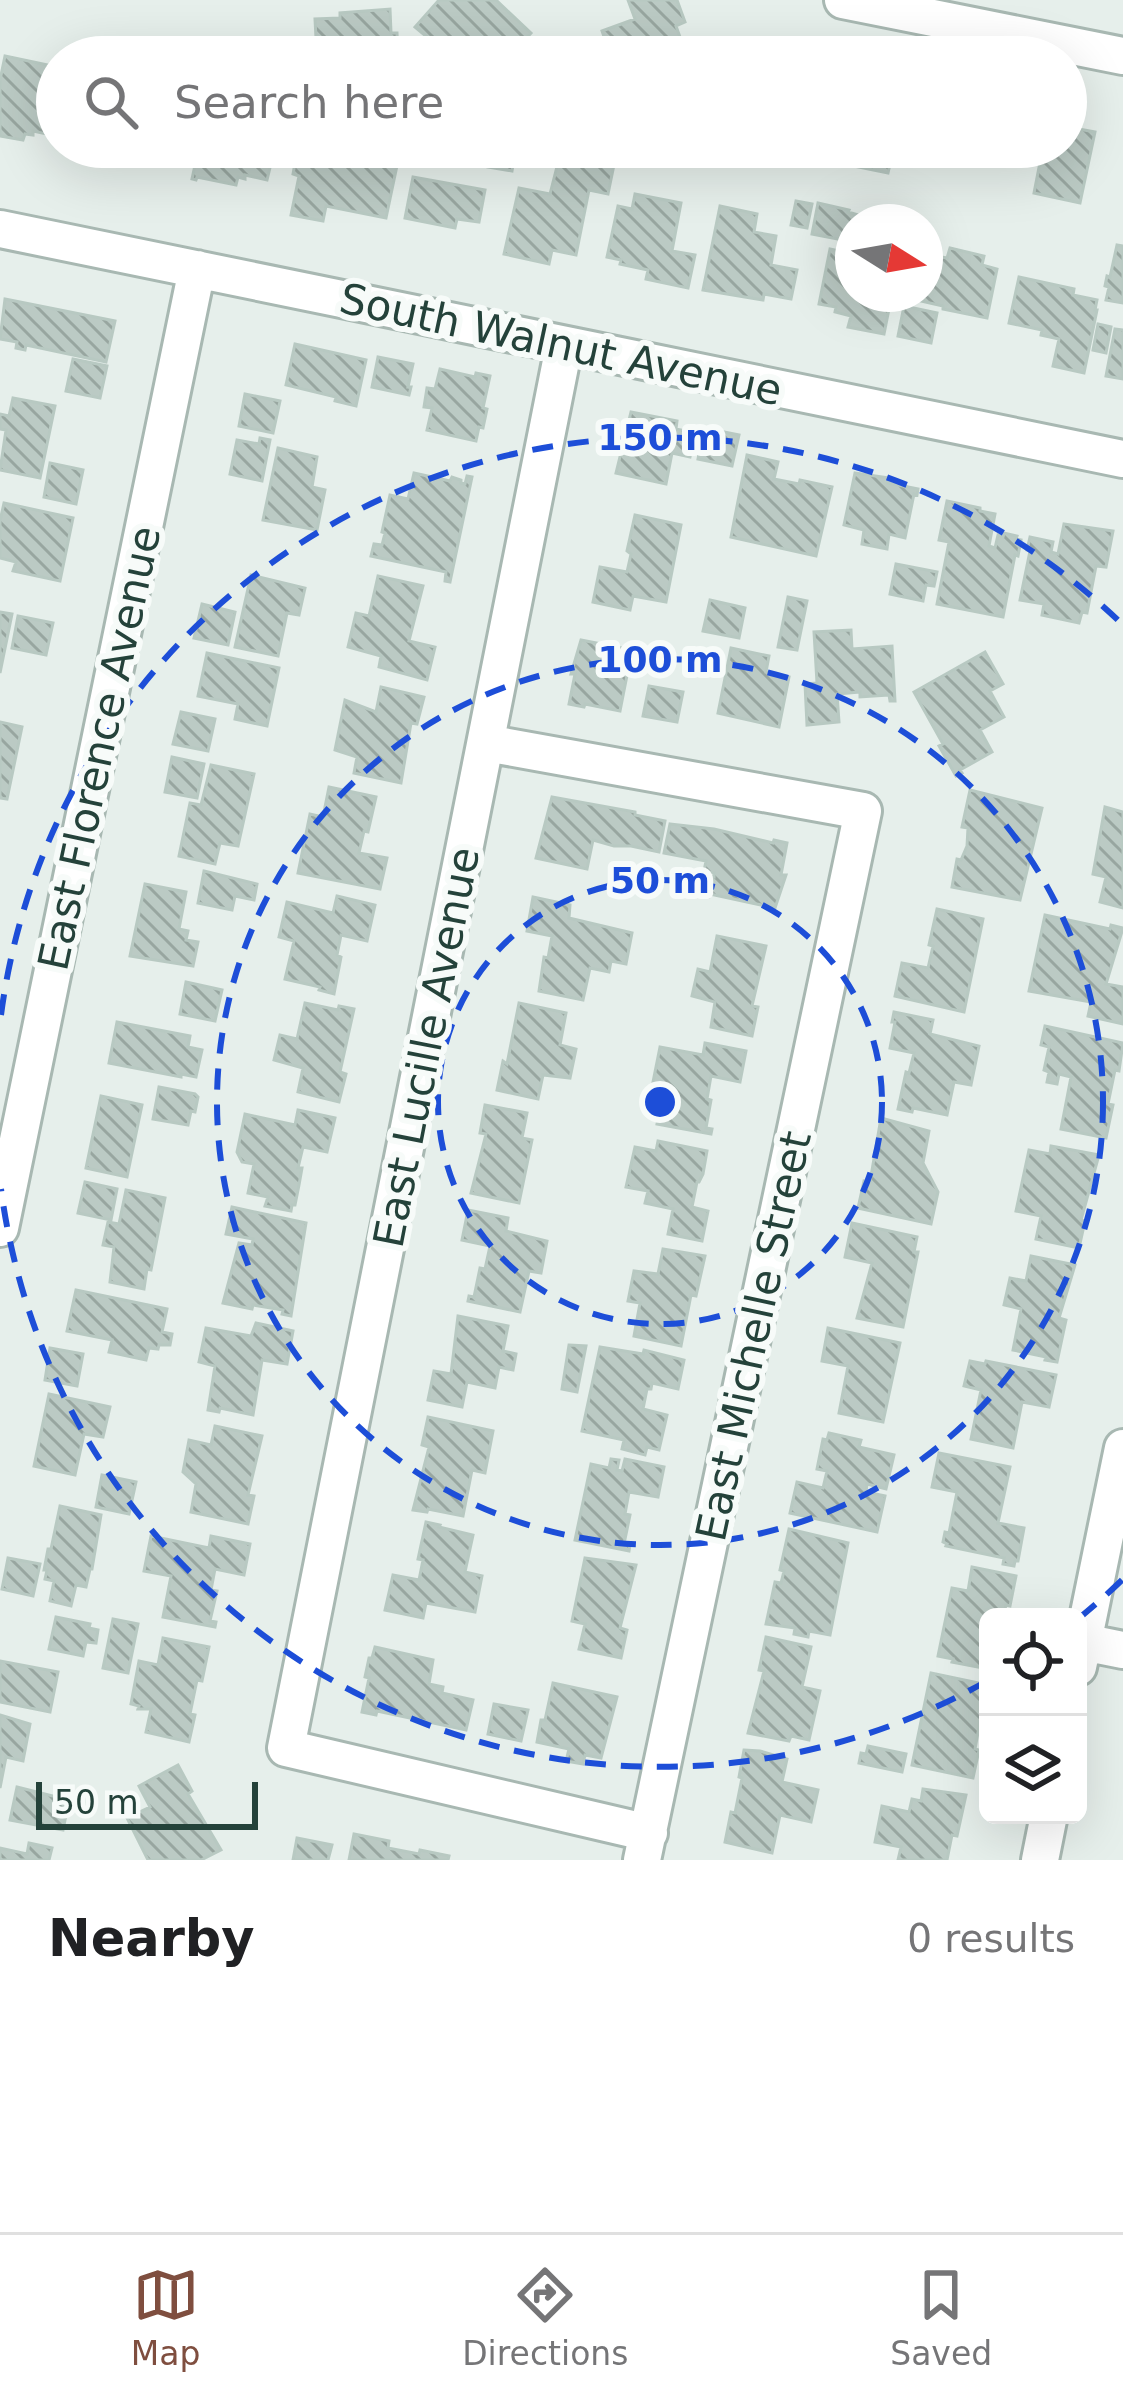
<!DOCTYPE html>
<style>
body{margin:0;font-family:"DejaVu Sans",sans-serif;background:#f2f2f2;color:#202124}
.controls{position:absolute;right:36px;bottom:36px;display:grid;overflow:hidden;border-radius:18px;box-shadow:0 12px 48px #0002}
.controls button{width:108px;height:108px;display:grid;place-items:center;padding:0;border:0;border-bottom:3px solid #e0e0e0;background:#fff;color:#202124;font:60px sans-serif}
.compass{position:absolute;left:835px;top:204px;width:108px;height:108px;border-radius:50%;background:#fff;box-shadow:0 12px 48px #0002;rotate:101deg}
.scale{position:absolute;left:36px;bottom:30px;width:222px;box-sizing:border-box;padding-left:12px;border:6px solid #24423a;border-top:0;font-size:33px;line-height:42px;white-space:nowrap;color:#24423a;-webkit-text-stroke:9px #f7fbf9;paint-order:stroke}
.list{margin:0;padding:0;list-style:none}
h2{display:flex;justify-content:space-between;align-items:center;height:156px;margin:0;padding:0 48px;font-size:51px}
h2 small{font-size:39px;font-weight:400;color:#757577}
.icon{flex:none;width:66px;height:66px;fill:none;stroke:currentColor;stroke-width:2;stroke-linecap:round;stroke-linejoin:round}
.map{position:relative;flex:none;width:1123px;height:1860px;overflow:hidden}
.search{position:absolute;background:#fff;box-shadow:0 12px 48px #0002;left:36px;right:36px;top:36px;height:132px;display:flex;align-items:center;gap:30px;box-sizing:border-box;padding:0 42px;border-radius:66px;color:#757577;font-size:45px}
.sheet{height:372px;background:#fff}
nav{display:flex;justify-content:space-around;align-items:center;box-sizing:border-box;height:168px;border-top:3px solid #e0e0e0;background:#fff;font-size:33px;color:#757577}
nav a{display:grid;justify-items:center;gap:6px}
nav .on{color:#7f4e3f}
.map>svg:first-child{display:block}
</style>
<div class="map">
<svg width="1123" height="1860" viewBox="0 0 1123 1860">
<defs>
<pattern id="building-back-hatch" width="6" height="6" patternUnits="userSpaceOnUse" patternTransform="scale(3)"><rect width="6" height="6" fill="#bbcac4"/><path d="M-1 5l2 2M0 0l6 6M5-1l2 2" fill="none" stroke="#98a6a0"/></pattern>
</defs>
<rect width="100%" height="100%" fill="#e6efeb"/>
<path fill="url(#building-back-hatch)" stroke="#b8c9c2" stroke-width="3" d="M439,0H496L531,33L509,57H451L415,27Z
M628,0H677L685,22L676,26L685,51L670,57H611L602,31L635,19Z
M390,9L391,33H397L398,57H317L315,19L340,18V13Z
M5,56L57,67L56,136L33,131V135L25,134L23,140L0,136V80Z
M1066,116L1070,117L1068,127L1095,132L1080,203L1034,193L1043,147H1066Z
M199,147H275L267,180L245,175V179L238,177L236,185L197,177L196,180L192,179Z
M298,147H366L399,156L386,218L326,206L323,221L291,215L299,176L293,174Z
M492,147H516L512,171L488,167Z
M562,147H578L576,156L584,158L585,153L615,160L608,194L589,190L576,255L552,250L549,264L504,254L519,188L550,194Z
M858,147H894L888,173L854,166Z
M915,147H1003L1000,161L965,154L963,165L913,154Z
M413,177L485,190L479,222L457,219L455,228L405,218Z
M635,194L681,203L672,251L695,255L688,288L646,279L648,270L620,264L621,260L607,257L618,206L632,209Z
M796,201L812,204L807,228L791,225Z
M818,203L849,210L848,212L862,216L861,222H853V242L812,234Z
M720,206L757,214L754,232L776,236L771,265L797,270L791,299L764,294L763,300L703,290Z
M1117,245L1123,246V303L1106,300L1109,287L1105,286L1107,276L1110,277Z
M950,248L984,256L982,265L997,269L987,318L943,309V306L921,301L925,294L931,255L947,258Z
M830,249L853,254V294H892L884,334L848,327L851,316L835,312L836,307L819,304Z
M1019,277L1074,289L1073,295L1097,300L1095,310H1097L1084,373L1053,366L1059,339L1041,335L1042,330L1009,323Z
M5,299L115,321L106,362L26,345L25,350L16,348L17,342L0,339Z
M904,306L937,313L931,343L898,336Z
M1098,324L1111,327L1106,353L1093,350Z
M1115,329L1123,330V379L1106,376Z
M295,344L366,360L356,406L335,401L336,397L286,385Z
M378,357L413,364L408,387H411L409,395L372,387Z
M73,359L107,366L100,398L66,391Z
M440,369L475,377L476,373L490,376L483,408L487,409L483,428L479,427L476,441L427,430L432,408L424,407L427,388L435,389Z
M245,394L280,401L273,433L239,426Z
M13,398L55,406L40,478L0,470L6,430L0,429V414L9,416Z
M631,412L677,421L676,429L695,433L690,457L672,453L666,484L616,473Z
M704,428L739,435L732,466L698,459Z
M260,438L270,440L262,481L230,474L237,440L259,444Z
M278,448L317,457L312,487L325,490L317,530L263,520Z
M747,455L778,462L774,479L799,484L800,480L832,487L816,556L731,537Z
M50,463L83,470L76,504L44,497Z
M414,473L450,481L452,477L461,480V483L465,484L467,476L472,477L450,582L445,581L446,572L371,556L374,544L382,545L385,533L382,532L390,495L408,499Z
M855,473L889,478L888,483L918,489L917,495L914,494L905,538L889,534L887,549L862,544L864,530L844,525Z
M947,501L980,508V511L995,514L989,546L995,548L998,535L1003,537L1004,533L1017,536L1016,539L1021,540L1018,556L1015,555L1003,617L937,604L949,542L939,540Z
M4,503L73,518L60,581L13,571L16,562L0,558V521Z
M635,515L681,525L666,602L633,596L630,610L593,602L600,567L627,572L631,554L627,551Z
M1064,524L1113,531L1106,567L1096,566L1087,613L1082,612L1079,623L1042,615L1044,604L1020,600L1030,551L1027,550L1030,537L1053,542L1051,552L1058,554Z
M896,564L937,572L934,586L926,585L923,601L890,594Z
M251,575L305,588L299,615L287,613L278,656L235,647Z
M378,576L423,586L409,641L435,647L427,680L379,667L381,656L348,647L356,613L369,616Z
M788,597L807,601L797,650L778,647Z
M710,600L745,608L739,638L703,631Z
M202,604L235,612L228,645L194,638Z
M0,612L12,614L0,673Z
M18,616L53,623L46,655L12,648Z
M851,630L852,649L892,646L895,701H890L889,695L860,697V692L837,694L839,722L807,725L805,684L817,683L814,632Z
M581,640L632,650L620,711L585,704L584,707L569,704L575,674H571Z
M731,648L769,656L766,672L789,677L779,727L718,713Z
M985,652L1003,684L990,691L1004,717L980,730L992,752L960,770L962,773L956,776L939,746L943,744L914,692Z
M207,653L279,668L267,726L235,719L238,704L198,696Z
M649,686L683,692L677,722L643,716Z
M381,687L424,697L417,724L411,723L401,783L354,773L357,757L335,750L345,700L376,712Z
M181,712L215,719L208,751L173,744Z
M0,722L22,727L7,799L0,798Z
M172,757L204,764L197,798L165,792Z
M211,765L254,774L238,846L220,843L215,864L179,856L190,803L201,805Z
M329,787L376,797L368,832L364,831L359,853L387,858L380,889L298,873L310,814L323,817Z
M970,790L1042,808L1020,900L952,887L957,859L961,860L967,846L968,828L962,827Z
M552,797L635,812V815L665,821L659,852L631,846H614L593,840L587,869L536,858Z
M1105,807L1123,812V908L1100,902L1106,877L1093,874Z
M670,824L714,829L773,843L774,840L787,843L781,875H786L775,908L710,894L709,897L692,893L696,874L714,877V873L704,871L706,861L664,853Z
M204,871L257,884L254,900L235,896L232,910L198,903Z
M145,884L186,892L179,929L188,931L186,940L198,942L193,966L130,956Z
M337,896L375,905L367,941L341,935L337,955L341,957L334,994L319,990L320,987L285,979L294,941L279,937L287,902L333,913Z
M533,897L570,905L569,918L632,933L626,964L611,961L609,972L590,968L583,1000L539,991L544,957L548,958L552,936L527,931Z
M937,909L983,919L964,1012L895,996L902,963L928,968L933,946L929,945Z
M1045,915L1110,929L1111,925L1123,928L1106,984L1123,987V1024L1088,1016L1091,1002L1029,991Z
M717,936L766,946L752,1006L758,1007L752,1036L711,1027L715,1002L692,996L698,969L710,972Z
M186,982L222,990L215,1021L180,1014Z
M305,1003L338,1010L339,1006L354,1009L340,1072L346,1074L339,1102L298,1092L303,1068L274,1060L280,1035L297,1039Z
M519,1003L566,1013L560,1045L576,1049L570,1078L543,1075L538,1099L497,1090L503,1061L507,1064Z
M894,1012L933,1020L930,1034L979,1046L971,1085L954,1082L947,1115L913,1108L912,1112L898,1109L906,1072L909,1073L914,1053L890,1048L895,1022H892Z
M117,1022L190,1036L188,1047L202,1050L196,1077L181,1074V1077L109,1063Z
M1045,1026L1123,1043L1119,1071L1115,1070L1108,1104L1113,1105L1106,1138L1061,1129L1071,1077L1059,1074L1057,1084L1047,1082L1049,1072L1044,1070L1049,1047L1041,1045Z
M705,1043L746,1051L740,1082L711,1076L707,1099L711,1100L706,1128L712,1129L711,1134L657,1124L664,1084L653,1082L660,1047L703,1055Z
M159,1087L195,1094L198,1097L195,1112L191,1111L188,1125L153,1119Z
M101,1096L142,1105L127,1177L86,1168Z
M485,1105L527,1113L522,1138L532,1140L519,1203L471,1193L486,1134L480,1133Z
M298,1110L335,1118L327,1152L303,1147L298,1168H302L299,1185L295,1205H292L291,1211L265,1206L268,1197L248,1193L254,1164L242,1162L237,1152L245,1114L295,1125Z
M881,1118L929,1131L923,1163L938,1192L931,1224L858,1208L864,1181L870,1182Z
M658,1141L707,1151L703,1174L699,1182H697L692,1207L708,1211L702,1241L668,1234L673,1209L645,1203L648,1191L626,1187L635,1147L656,1151Z
M1051,1146L1099,1155L1081,1220L1085,1221L1079,1248L1036,1239L1041,1216L1016,1211L1029,1150L1050,1154Z
M85,1182L117,1189L111,1220L78,1213Z
M126,1190L165,1198L151,1270L147,1269L144,1289L110,1282L114,1247L103,1245L108,1222L119,1224Z
M232,1207L306,1223L291,1316L282,1314L283,1310L253,1305L252,1309L223,1303L239,1243L252,1245L253,1239L226,1234Z
M468,1210L508,1218L506,1231L547,1241L541,1273L529,1271L520,1312L468,1301L469,1296L474,1297L480,1268L485,1269L490,1246L462,1240Z
M852,1223L917,1237L914,1252H918L903,1327L857,1318L872,1263L845,1257Z
M663,1249L705,1256L696,1296L691,1295L681,1346L634,1336L640,1303L628,1301L634,1271L658,1274Z
M1031,1256L1075,1265L1059,1318L1066,1320L1057,1362L1045,1360L1046,1357L1013,1350L1021,1309L1004,1305L1010,1278L1026,1281Z
M76,1290L167,1309L162,1332L172,1334L170,1345H159L158,1349L149,1348L146,1360L109,1352L112,1340L67,1331Z
M458,1316L508,1326L503,1351L516,1354L513,1370L499,1367L495,1388L467,1382L462,1407L428,1400L434,1371L451,1374Z
M256,1323L293,1331L287,1364L262,1360L253,1415L220,1408L219,1412L208,1410L215,1366L199,1362L206,1328L251,1336Z
M828,1328L900,1343L883,1422L839,1413L848,1366L822,1361Z
M569,1345L586,1346L577,1392L562,1389Z
M600,1347L643,1354L644,1350L684,1360L678,1389L652,1383L651,1389H647L643,1409L667,1415L659,1450L647,1447L645,1455L622,1449L624,1440L582,1431Z
M50,1348L83,1354L77,1386L45,1380Z
M970,1361L985,1364L986,1361L1056,1375L1049,1407L1022,1402L1013,1448L971,1439L981,1390L964,1386Z
M49,1394L110,1407L103,1437L84,1434L75,1475L34,1466Z
M428,1417L493,1431L485,1473L472,1470L463,1516L428,1509L427,1512L413,1510L429,1447L422,1445Z
M215,1426L262,1436L248,1495L254,1496L248,1524L191,1512L196,1484L183,1472L189,1440L211,1445Z
M829,1433L861,1440L859,1447L894,1455L886,1489L867,1484L866,1492L885,1496L877,1532L790,1513L797,1482L823,1488L827,1471L817,1469L823,1439L827,1440Z
M939,1453L1010,1467L998,1523L1024,1528L1018,1561H1015L1014,1566L1003,1564L1004,1558L946,1546L947,1544L943,1542L945,1532L949,1533L957,1492L932,1487Z
M611,1459L619,1460L617,1470L622,1471L625,1459L664,1467L658,1497L629,1492L625,1514L630,1515L624,1544L630,1545L629,1551L575,1540L591,1464L609,1468Z
M102,1475L136,1482L129,1514L96,1507Z
M60,1506L101,1515L92,1569H90L86,1587L76,1585L71,1606L50,1601L54,1581L45,1579L47,1570H44L48,1549H51Z
M426,1522L440,1525L439,1527L473,1535L465,1572L482,1576L475,1612L426,1603L423,1618L385,1610L393,1575L419,1580L423,1560L418,1559Z
M789,1529L848,1543L830,1635L809,1631L808,1637L794,1634L795,1628L766,1624L775,1582L781,1583L784,1571L780,1570Z
M151,1536L209,1548L211,1536L250,1544L244,1575L215,1569L211,1590L217,1591L210,1621L216,1622L215,1627L163,1617L171,1576L144,1571Z
M8,1558L40,1564L33,1596L2,1589Z
M585,1558L636,1565L620,1628L627,1630L621,1658L579,1649L585,1624L572,1621Z
M972,1567L1016,1576L1010,1606L1006,1605L1003,1617H988V1669L952,1662L953,1659L938,1656L952,1588L968,1591Z
M56,1617L90,1624L89,1628L98,1630L96,1643L86,1642L83,1656L49,1649Z
M113,1619L138,1624L128,1673L103,1668Z
M766,1637L811,1647L802,1687L820,1691L809,1740L791,1736L789,1741L748,1733L764,1671L759,1670Z
M163,1638L209,1647L202,1681L197,1680L190,1714L195,1715L189,1742L146,1732L151,1709H138L139,1706L131,1704L139,1661L158,1665Z
M375,1647L433,1660L429,1684L443,1687L442,1693L473,1700L466,1730L377,1711L376,1715L362,1712L369,1678L365,1677L369,1658H372Z
M0,1661L58,1672L50,1712L0,1702Z
M931,1673L988,1685V1708L986,1717L981,1716L975,1749L979,1750L973,1778L912,1765Z
M553,1683L617,1697L601,1758L585,1755L583,1764L566,1761L569,1749L537,1742L541,1720H545Z
M494,1704L528,1710L521,1741L488,1734Z
M0,1715L30,1724L23,1761L6,1757L0,1788Z
M868,1746L906,1754L902,1772L859,1763L861,1753L866,1754Z
M744,1750L760,1751L787,1759L782,1782L818,1790L811,1822L780,1815L772,1853L725,1842L731,1812L735,1813L742,1778L739,1777Z
M178,1765L192,1791L188,1794L221,1850L201,1860H148L127,1818L150,1807L139,1786Z
M17,1787L69,1800L63,1830L10,1820Z
M923,1789L966,1795L957,1836L952,1835L947,1860H898L901,1847L875,1842L882,1806L909,1812L912,1799L921,1801Z
M354,1834L389,1841L388,1848L419,1854L420,1850L449,1856L448,1860H349Z
M297,1838L332,1845L328,1860H293Z
M29,1843L52,1848L49,1860H0V1848L27,1854Z"/>
<g fill="none" stroke-linecap="round" stroke-linejoin="round">
<g stroke="#a8b8b2" stroke-width="42">
<path id="minor" d="M843,0L1123,56
M0,229L1123,459
M564,346L286,1748L649,1833
M486,743L863,811L642,1860
M0,1228L197,269
M1083,1642L1123,1650
M1078,1667L1123,1448
M1040,1860L1049,1815"/>
</g>
<use href="#minor" stroke="#fff" stroke-width="36"/>
</g>
<g fill="none" stroke="#1d4ed8" stroke-width="6" stroke-dasharray="21 15">
<circle cx="660" cy="1102" r="222"/>
<circle cx="660" cy="1102" r="443"/>
<path d="M1122 1580A665 665 0 0 1 1078 1619M987 1681A665 665 0 0 1 1 1189M1 1015A665 665 0 0 1 1122 624"/>
</g>
<g text-anchor="middle" stroke-width="12" stroke-linejoin="round" paint-order="stroke">
<g font-size="42" fill="#24423a" stroke="#f7fbf9">
<text transform="translate(561 344) rotate(12)" y="15">South Walnut Avenue</text>
<text transform="translate(99 748) rotate(-78)" y="15">East Florence Avenue</text>
<text transform="translate(426 1047) rotate(-79)" y="15">East Lucille Avenue</text>
<text transform="translate(753 1336) rotate(-78)" y="15">East Michelle Street</text>
</g>
</g>
<circle cx="660" cy="1102" r="18" fill="#1d4ed8" stroke="#f7fbf9" stroke-width="6"/>
<g font-size="36" text-anchor="middle" font-weight="bold" fill="#1d4ed8" stroke="#f7fbf9" stroke-width="12" stroke-linejoin="round" paint-order="stroke">
<text x="660" y="450">150 m</text>
<text x="660" y="672">100 m</text>
<text x="660" y="893">50 m</text>
</g>
</svg>
<div class="controls">
<button><svg class="icon" aria-label="locate" viewBox="0 0 24 24"><circle cx="12" cy="12" r="6"/><path d="M12 2v4M12 18v4M2 12h4M18 12h4"/></svg></button>
<button><svg class="icon" aria-label="layers" viewBox="0 0 24 24"><path d="M12 4l9 5-9 5-9-5zM3 14l9 5 9-5"/></svg></button>
</div>
<svg class="compass" viewBox="-18 -18 36 36"><path d="M0-13l5 13h-10z" fill="#e53935"/><path d="M0 13l5-13h-10z" fill="#757577"/></svg>
<div class="scale">50 m</div>
<div class="search"><svg class="icon" aria-label="search" viewBox="0 0 24 24"><circle cx="10" cy="10" r="6"/><path d="M15 15l6 6"/></svg>Search here</div>
</div>
<section class="sheet">
<h2>Nearby<small>0 results</small></h2>
<ul class="list">
</ul>
</section>
<nav>
<a class="on"><svg class="icon" aria-label="map" viewBox="0 0 24 24"><path d="M3 6l6-2 6 2 6-2v14l-6 2-6-2-6 2zM9 4v14M15 6v14"/></svg>Map</a>
<a><svg class="icon" aria-label="directions" viewBox="0 0 24 24"><path d="M12 3l9 9-9 9-9-9zM9 14v-3h6M13 9l2 2-2 2"/></svg>Directions</a>
<a><svg class="icon" aria-label="saved" viewBox="0 0 24 24"><path d="M7 4h10v16l-5-4-5 4z"/></svg>Saved</a>
</nav>
